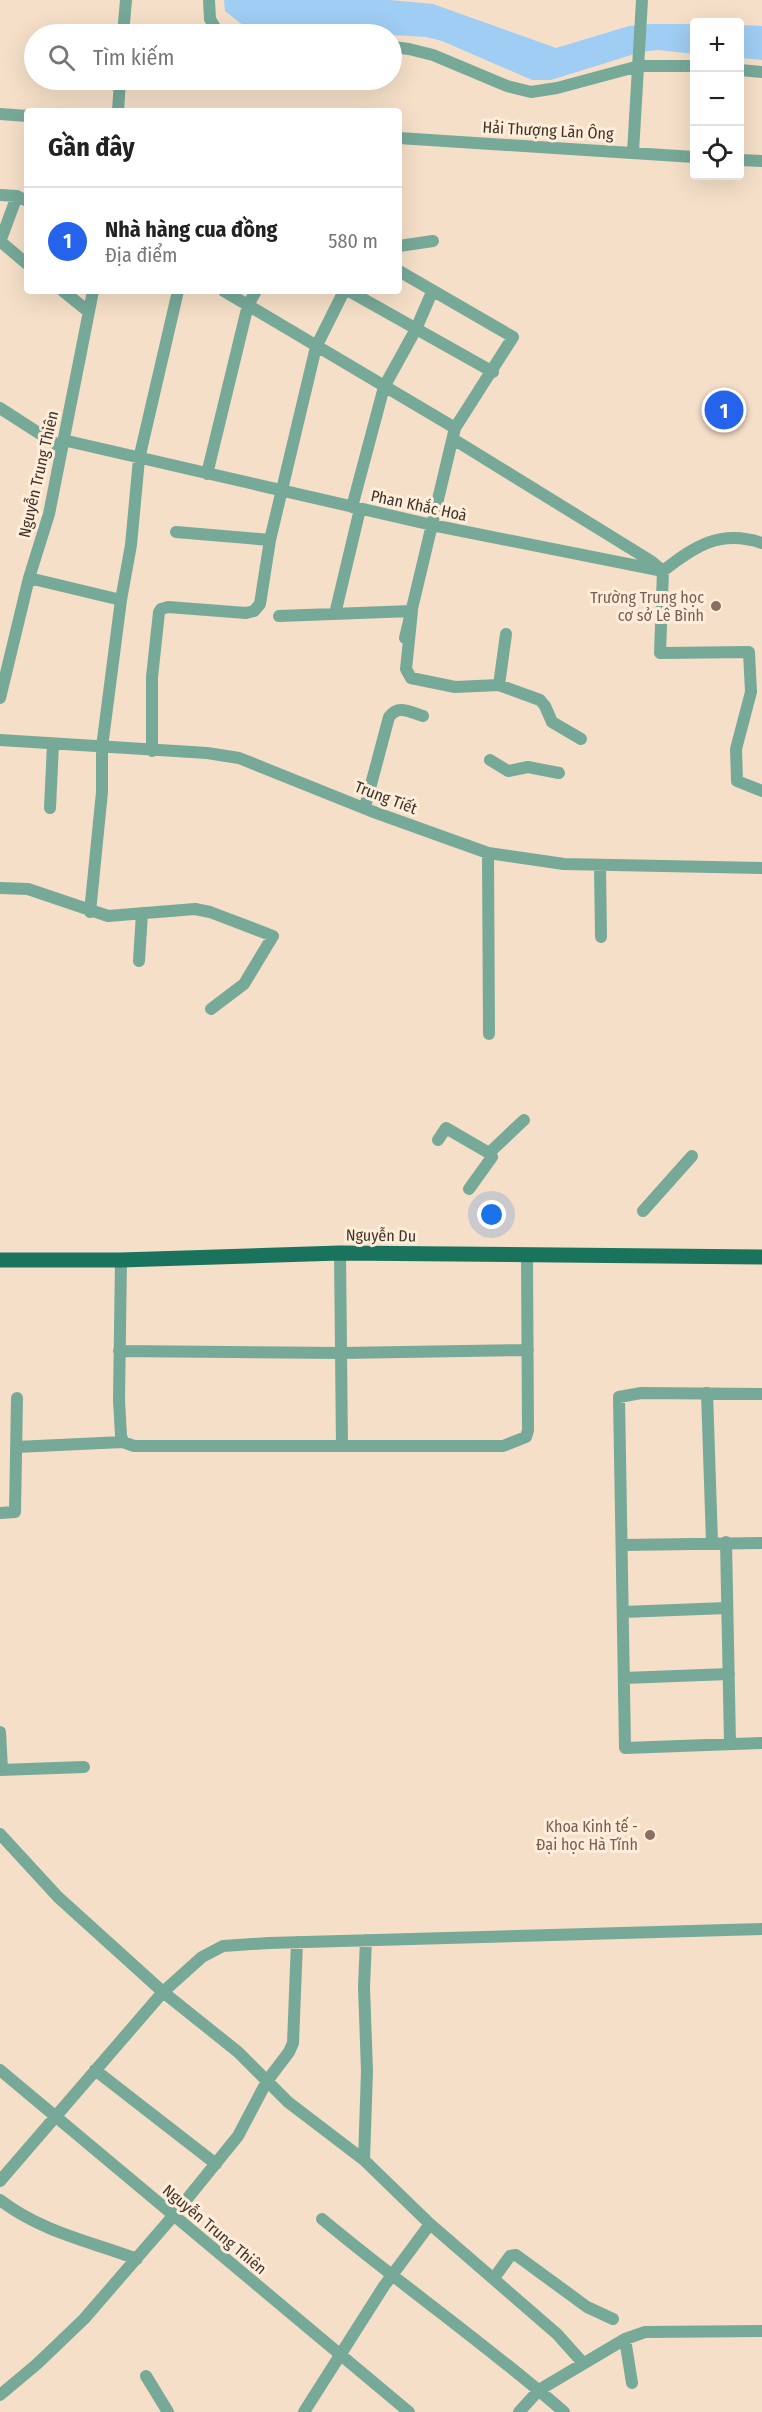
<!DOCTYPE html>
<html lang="vi">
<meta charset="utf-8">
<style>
body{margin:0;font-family:"Fira Sans Condensed",sans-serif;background:#f2f2f2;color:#222}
.controls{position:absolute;right:18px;top:18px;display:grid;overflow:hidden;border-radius:6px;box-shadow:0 6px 24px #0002}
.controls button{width:54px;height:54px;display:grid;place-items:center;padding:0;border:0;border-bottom:2px solid #e0e0e0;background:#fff;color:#222;font:30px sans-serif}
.you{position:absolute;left:492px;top:1215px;width:21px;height:21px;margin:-15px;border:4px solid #fff;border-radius:50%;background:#1a73e8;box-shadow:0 0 0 9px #1a73e833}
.badge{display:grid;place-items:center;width:39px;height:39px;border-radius:50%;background:#2563eb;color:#fff;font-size:20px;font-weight:700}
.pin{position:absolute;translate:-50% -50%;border:3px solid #fff;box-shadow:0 2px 6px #0006}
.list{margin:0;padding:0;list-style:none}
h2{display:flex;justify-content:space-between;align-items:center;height:78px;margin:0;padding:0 24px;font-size:26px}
h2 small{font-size:20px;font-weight:400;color:#767676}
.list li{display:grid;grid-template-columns:39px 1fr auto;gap:18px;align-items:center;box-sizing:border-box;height:108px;padding:0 24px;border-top:2px solid #e0e0e0}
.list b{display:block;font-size:22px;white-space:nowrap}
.list p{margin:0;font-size:20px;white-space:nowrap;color:#767676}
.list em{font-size:20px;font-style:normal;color:#767676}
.icon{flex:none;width:33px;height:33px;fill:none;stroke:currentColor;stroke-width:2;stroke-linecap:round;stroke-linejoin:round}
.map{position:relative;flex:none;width:762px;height:2412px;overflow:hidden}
.search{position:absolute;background:#fff;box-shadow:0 6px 24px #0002;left:24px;top:24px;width:378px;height:66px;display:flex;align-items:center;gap:15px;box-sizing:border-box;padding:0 21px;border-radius:33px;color:#767676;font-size:22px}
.panel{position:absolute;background:#fff;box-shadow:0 6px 24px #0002;left:24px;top:108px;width:378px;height:186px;border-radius:6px}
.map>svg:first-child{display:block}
</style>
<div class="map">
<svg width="762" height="2412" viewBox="0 0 762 2412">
<rect width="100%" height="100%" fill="#f5dfc8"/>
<path fill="#a0cdf3" d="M224,0H390L433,4L556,48L629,26L652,24H694V54L658,50L641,52L551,80H532L442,41L426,37L244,26L225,11Z
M740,25L762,26V60L740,58Z"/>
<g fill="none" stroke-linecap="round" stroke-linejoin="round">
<path stroke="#77a998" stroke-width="12" d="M209,0L210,19L219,34
M123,34L126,0
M392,47L409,49L433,55L507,86L531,92L557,88L639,66H694
M740,70L762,72
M118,111L120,80
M0,114L27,116
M399,138L694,157
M633,152L642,0
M740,160L762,161
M0,195L17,196L27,201
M0,241L27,264
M0,242L17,196
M399,246L433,241
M399,271L513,337L455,428L405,638
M63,291L89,312
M224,291L455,428
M349,291L493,372
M0,408L62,448
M453,439L651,561L663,571L660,653L749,652L751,692L736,749L737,781L762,791
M63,440L432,525L663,571C695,546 720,529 762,543
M207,474L248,305L256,291
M352,507L384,387L416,329L432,292
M176,532L270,540
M29,578L121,600
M335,614L360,509
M279,616L412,611L406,669L411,678L455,687L499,685L540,700L545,706L552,722L581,739
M499,685L506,634
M0,698L29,578L49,514L93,291
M0,740L207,753L239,758L371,811L488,853L564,864L762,868
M152,751V677L159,612L161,609L168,607L246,613L254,611L260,604L270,540L316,347L344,291
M490,760L508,771L528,767L559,773
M365,807L389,717C398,704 410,712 423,716
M50,808L53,744
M488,853L489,1034
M600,866L601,937
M0,888L28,889L108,916L195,909L210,912L273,936L244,984L211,1009
M90,912L102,792V747L121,600L131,545L139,459L178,291
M139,961L142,913
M438,1140L446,1128L489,1153L492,1157L469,1189
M489,1153L524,1120
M643,1211L692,1156
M340,1253L342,1446
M121,1260L119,1400L121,1436L123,1442
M119,1351L341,1353L528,1350
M707,1393L712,1542
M762,1394L641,1393L619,1397L625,1748L762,1743
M16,1447L123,1442L134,1446H503L526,1437L528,1430L527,1255
M0,1513L15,1512L17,1398
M726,1542L730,1743
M623,1545L762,1543
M623,1612L727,1608
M624,1678L729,1674
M0,1732L2,1769
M0,1770L84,1767
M0,1834L58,1897L163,1992L238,2052L288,2102L364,2160L430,2224L557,2334L583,2363
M0,2070L409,2412
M95,2070L216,2164
M364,2160L367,2071L364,1987L366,1940
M0,2181L163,1992L202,1957L223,1946L269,1943L762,1929
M0,2200C42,2232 89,2241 137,2259
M322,2219C401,2285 486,2344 564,2412
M494,2278L510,2256L516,2255L587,2307L613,2319
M625,2339L632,2383
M146,2376L168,2412
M0,2395L37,2364L84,2319L174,2215L238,2136L267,2081L289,2052L293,2043L297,1942
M304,2412L384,2286L430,2224
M519,2412L539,2390L625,2339L645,2332L762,2331"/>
<path stroke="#1a735c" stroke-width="15" d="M0,1260H121L340,1253L762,1257"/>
</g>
<g fill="#8d6e63" stroke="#ffedda" stroke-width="2">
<circle cx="716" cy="606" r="6"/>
<circle cx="650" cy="1835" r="6"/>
</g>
<g text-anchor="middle" stroke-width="6" stroke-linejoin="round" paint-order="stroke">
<g font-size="16" fill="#3c342b" stroke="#ffedda">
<text transform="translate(548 130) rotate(3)" y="6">Hải Thượng Lãn Ông</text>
<text transform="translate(38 474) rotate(-77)" y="6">Nguyễn Trung Thiên</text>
<text transform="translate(419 505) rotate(12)" y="6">Phan Khắc Hoà</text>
<text transform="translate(386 797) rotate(21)" y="6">Trung Tiết</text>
<text transform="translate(381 1235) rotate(1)" y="6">Nguyễn Du</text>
<text transform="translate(215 2229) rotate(40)" y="6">Nguyễn Trung Thiên</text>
</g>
<g font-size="16" fill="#785e54" stroke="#ffedda" text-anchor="end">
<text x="704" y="603">Trường Trung học<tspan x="704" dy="18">cơ sở Lê Bình</tspan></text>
<text x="638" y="1832">Khoa Kinh tế -<tspan x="638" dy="18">Đại học Hà Tĩnh</tspan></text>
</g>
</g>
</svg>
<div class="controls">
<button>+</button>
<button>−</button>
<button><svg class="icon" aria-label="locate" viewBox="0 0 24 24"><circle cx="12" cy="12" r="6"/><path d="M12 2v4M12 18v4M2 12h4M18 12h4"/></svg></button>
</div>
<div class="you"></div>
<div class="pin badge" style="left:724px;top:410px">1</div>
<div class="search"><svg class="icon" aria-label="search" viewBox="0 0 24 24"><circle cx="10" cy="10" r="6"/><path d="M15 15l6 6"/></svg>Tìm kiếm</div>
<section class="panel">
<h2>Gần đây<small></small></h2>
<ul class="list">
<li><span class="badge">1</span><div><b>Nhà hàng cua đồng</b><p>Địa điểm</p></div><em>580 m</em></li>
</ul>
</section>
</div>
